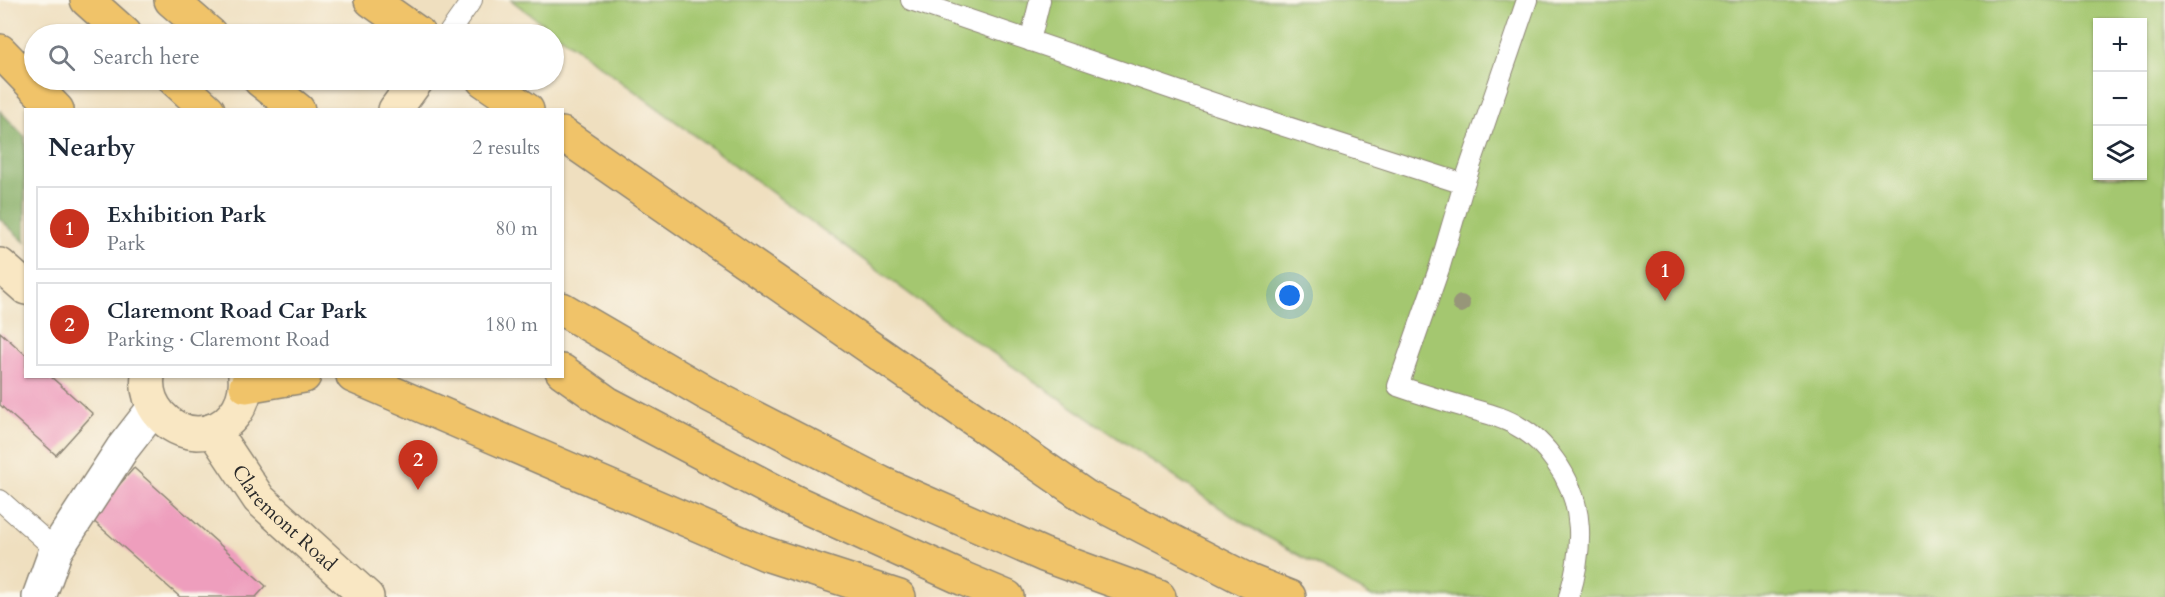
<!DOCTYPE html>
<meta charset="utf-8">
<style>
body{margin:0;font-family:Cardo,serif;background:#f6f6f7;color:#1f2937}
.controls{position:absolute;right:18px;top:18px;display:grid;overflow:hidden;border-radius:0px;box-shadow:0 2px 4px #0004}
.controls button{width:54px;height:54px;display:grid;place-items:center;padding:0;border:0;border-bottom:2px solid #e0e1e3;background:#fff;color:#1f2937;font:30px sans-serif}
.you{position:absolute;left:1290px;top:296px;width:21px;height:21px;margin:-15px;border:4px solid #fff;border-radius:50%;background:#1a73e8;box-shadow:0 0 0 9px #1a73e833}
.badge{display:grid;place-items:center;width:39px;height:39px;border-radius:50%;background:#c8321e;color:#fff;font-size:20px;font-weight:700}
.pin{position:absolute;translate:-50% -50px;filter:drop-shadow(0 2px 3px #0008)}
.pin::after{content:'';position:absolute;top:32px;width:21px;height:18px;background:inherit;clip-path:polygon(0 0,100% 0,50% 100%)}
.list{margin:0;padding:0;list-style:none}
h2{display:flex;justify-content:space-between;align-items:center;height:78px;margin:0;padding:0 24px;font-size:26px}
h2 small{font-size:20px;font-weight:400;color:#747a83}
.list li{display:grid;grid-template-columns:39px 1fr auto;gap:18px;align-items:center;box-sizing:border-box;height:84px;margin:0 12px 12px;padding:0 12px;border:2px solid #e0e1e3;border-radius:0px}
.list b{display:block;font-size:22px;white-space:nowrap}
.list p{margin:0;font-size:20px;white-space:nowrap;color:#747a83}
.list em{font-size:20px;font-style:normal;color:#747a83}
.icon{flex:none;width:33px;height:33px;fill:none;stroke:currentColor;stroke-width:2;stroke-linecap:round;stroke-linejoin:round}
.map{position:relative;flex:none;width:2165px;height:597px;overflow:hidden}
.search{position:absolute;background:#fff;box-shadow:0 2px 4px #0004;left:24px;top:24px;width:540px;height:66px;display:flex;align-items:center;gap:15px;box-sizing:border-box;padding:0 21px;border-radius:33px;color:#747a83;font-size:22px}
.panel{position:absolute;background:#fff;box-shadow:0 2px 4px #0004;left:24px;top:108px;width:540px;height:270px;border-radius:0px}
.map>svg:first-child{display:block}
</style>
<div class="map">
<svg width="2165" height="597" viewBox="0 0 2165 597">
<rect width="100%" height="100%" fill="#fbf7ec"/>
<filter id="ink" filterUnits="userSpaceOnUse"><feTurbulence type="fractalNoise" baseFrequency=".0167" numOctaves="2"/><feDisplacementMap in="SourceGraphic" scale="12" xChannelSelector="R" yChannelSelector="G"/><feConvolveMatrix kernelMatrix="1 2 1 2 8 2 1 2 1" color-interpolation-filters="sRGB"/></filter>
<filter id="wash" filterUnits="userSpaceOnUse"><feTurbulence type="fractalNoise" baseFrequency=".008" numOctaves="4" result="noise"/><feDisplacementMap in="SourceGraphic" scale="24" xChannelSelector="R" yChannelSelector="G"/><feGaussianBlur stdDeviation="1.35" result="paint"/><feColorMatrix in="noise" values="0 0 0 0 0 0 0 0 0 0 0 0 0 0 0 0 0 1.4 0 .05"/><feComposite in="paint" operator="in"/></filter>
<g filter="url(#wash)">
<rect width="100%" height="100%" fill="#efdfbf"/>
<path fill="#a4c770" stroke="#68794e" stroke-width="1.5" fill-rule="evenodd" d="M511,0H2165V597H1372L1238,520L949,323ZM2098,22H2142V176H2098Z"/>
<path fill="#83ac62" stroke="#576c46" stroke-width="1.5" d="M0,111L25,137V242L0,219Z"/>
<g id="blocks">
<path fill="#ee9ebd" d="M0,332L26,355V376H50L93,414L56,455L0,405Z
M134,468L266,586L256,597H180L90,518Z"/>
</g>
</g>
<g filter="url(#ink)">
<use href="#blocks" fill-opacity="0" stroke="#8d8575" stroke-width="1.5"/>
<g fill="none" stroke-linecap="round" stroke-linejoin="round">
<g stroke="#8d8575" stroke-width="22">
<path id="lane" d="M911,0L1216,104L1464,184
M1527,0L1464,184L1440,266L1398,386C1421,394 1444,401 1468,408C1485,413 1504,417 1519,427C1534,435 1546,448 1555,461C1586,503 1583,550 1569,597
M448,34L472,0
M1030,41L1040,0
M0,500L56,550"/>
</g>
<g stroke="#8d8575" stroke-width="36">
<path id="street" d="M39,597L56,550L122,449L154,408"/>
</g>
<g stroke="#8d8575" stroke-width="36">
<g id="secondary">
<path d="M395,110L417,80"/>
<path d="M0,265L26,288"/>
<path d="M148,376C144,405 168,432 197,433C227,433 248,405 245,376"/>
<path id="s1" d="M213,430L259,499L367,597"/>
</g>
</g>
<g stroke="#8d8575" stroke-width="36">
<path id="highway" d="M87,0L125,34
M171,0L210,34
M371,0L419,34
M0,51L57,110
M175,80L208,110
M260,80L298,110
M483,80L527,110
M562,134L1086,497L1249,581L1289,597
M562,309L706,393L881,483L1044,555L1159,597
M562,371L607,403L795,502L964,579L1007,597
M353,376L766,554L899,597
M246,386L304,376"/>
</g>
<use href="#lane" stroke="#fff" stroke-width="20"/>
<use href="#street" stroke="#fff" stroke-width="33"/>
<use href="#secondary" stroke="#f9e7c3" stroke-width="33"/>
<use href="#highway" stroke="#f0c369" stroke-width="33"/>
</g>
<circle fill="#979679" cx="1461" cy="304" r="9"/>
</g>
<g text-anchor="middle" stroke-width="4.5" stroke-linejoin="round" paint-order="stroke">
<g font-size="20" fill="#2b2b2b" stroke="#fbf7ec">
<text dy="7" stroke="none"><textPath href="#s1" startOffset="114">Claremont Road</textPath></text>
</g>
</g>
</svg>
<div class="controls">
<button>+</button>
<button>−</button>
<button><svg class="icon" aria-label="layers" viewBox="0 0 24 24"><path d="M12 4l9 5-9 5-9-5zM3 14l9 5 9-5"/></svg></button>
</div>
<div class="you"></div>
<div class="pin badge" style="left:1665px;top:301px">1</div>
<div class="pin badge" style="left:418px;top:490px">2</div>
<div class="search"><svg class="icon" aria-label="search" viewBox="0 0 24 24"><circle cx="10" cy="10" r="6"/><path d="M15 15l6 6"/></svg>Search here</div>
<section class="panel">
<h2>Nearby<small>2 results</small></h2>
<ul class="list">
<li><span class="badge">1</span><div><b>Exhibition Park</b><p>Park</p></div><em>80 m</em></li>
<li><span class="badge">2</span><div><b>Claremont Road Car Park</b><p>Parking · Claremont Road</p></div><em>180 m</em></li>
</ul>
</section>
</div>
